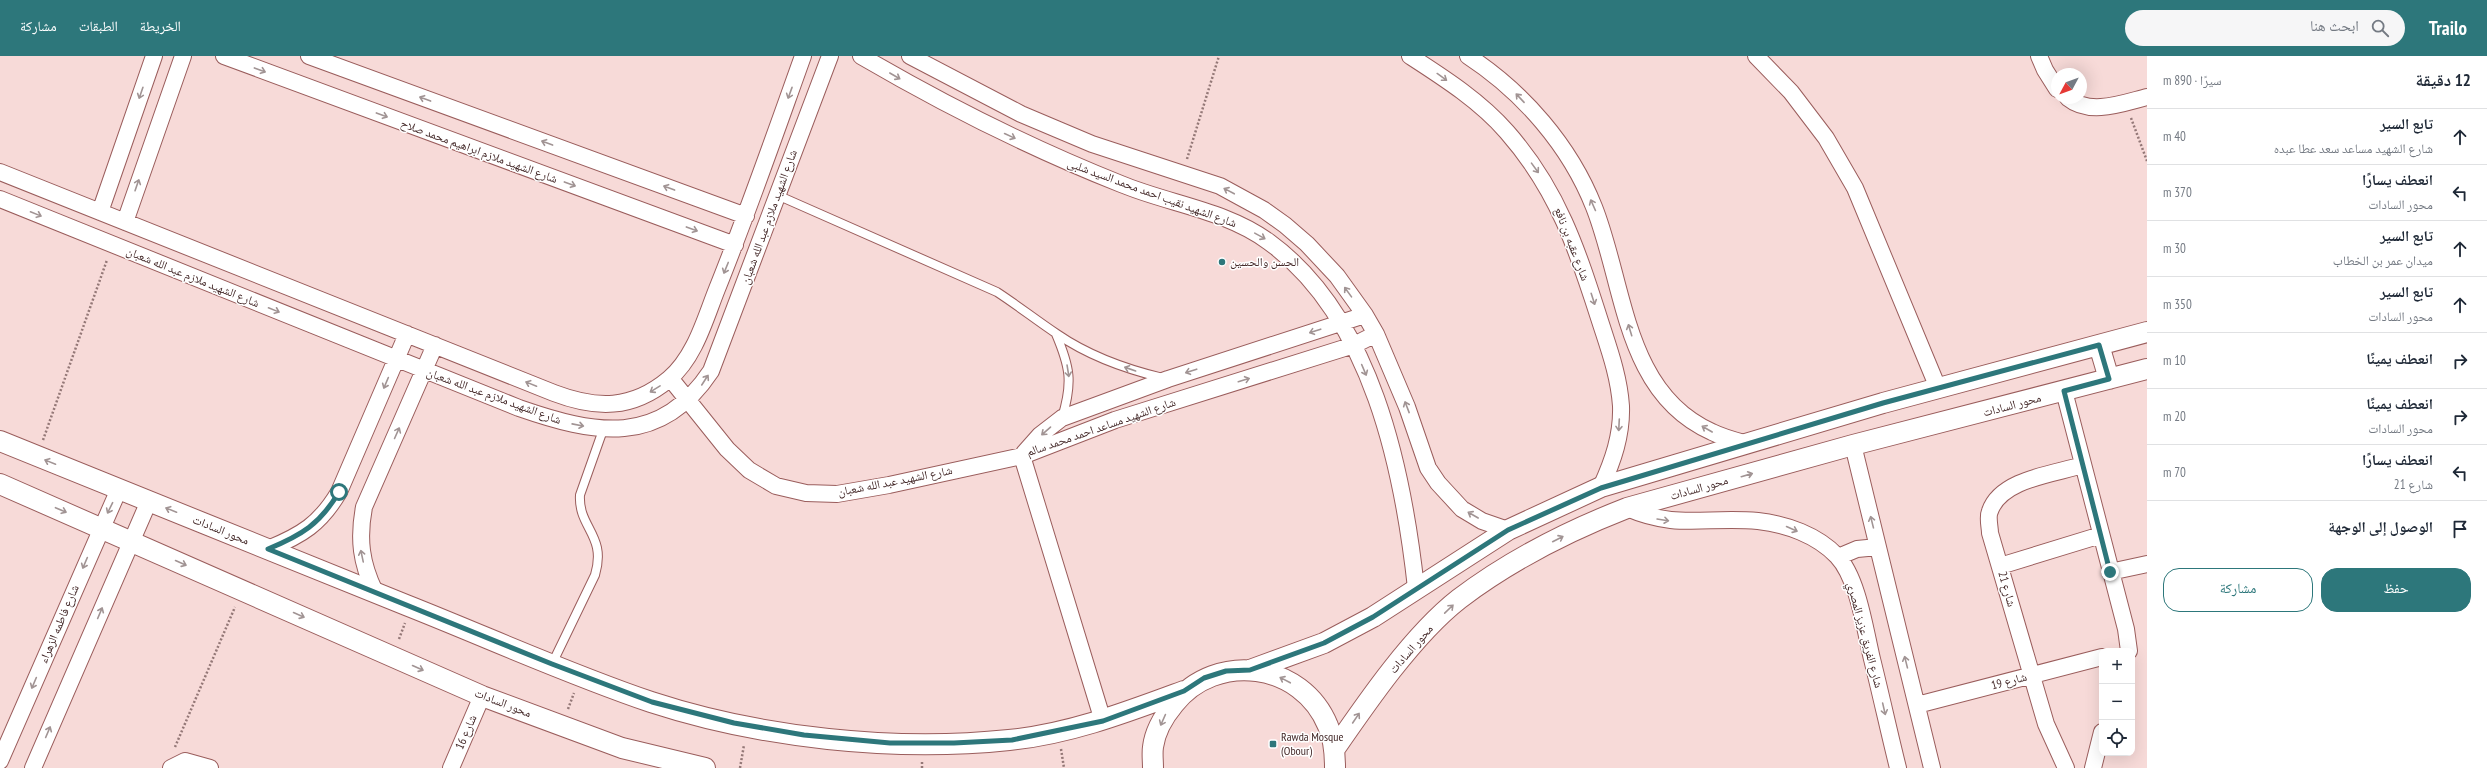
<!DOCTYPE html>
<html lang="ar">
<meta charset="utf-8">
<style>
body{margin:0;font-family:"PT Sans Narrow","Noto Naskh Arabic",sans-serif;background:#f6f6f7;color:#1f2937;direction:rtl}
.controls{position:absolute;right:12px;bottom:12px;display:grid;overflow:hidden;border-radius:8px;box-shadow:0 4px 16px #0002}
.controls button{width:36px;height:36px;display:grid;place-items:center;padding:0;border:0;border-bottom:1px solid #e0e1e3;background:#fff;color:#1f2937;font:20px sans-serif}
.compass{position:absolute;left:2051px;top:12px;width:36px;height:36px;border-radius:50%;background:#fff;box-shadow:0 4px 16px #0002;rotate:229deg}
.stop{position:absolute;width:12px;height:12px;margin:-9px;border:3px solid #2d777b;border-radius:50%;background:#fff}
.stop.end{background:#2d777b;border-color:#fff;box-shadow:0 1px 4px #0008}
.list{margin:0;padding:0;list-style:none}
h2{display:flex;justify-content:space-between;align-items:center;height:52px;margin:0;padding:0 16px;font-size:17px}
h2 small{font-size:13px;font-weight:400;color:#747a83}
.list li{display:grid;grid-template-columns:26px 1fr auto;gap:12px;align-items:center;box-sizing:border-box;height:56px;padding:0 16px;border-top:1px solid #e0e1e3}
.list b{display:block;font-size:15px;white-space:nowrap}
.list p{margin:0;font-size:13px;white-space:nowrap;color:#747a83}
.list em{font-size:13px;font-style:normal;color:#747a83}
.actions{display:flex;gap:8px;padding:12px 16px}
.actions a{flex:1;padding:9px 0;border:1px solid #2d777b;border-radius:16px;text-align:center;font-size:14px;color:#2d777b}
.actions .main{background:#2d777b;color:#fff}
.icon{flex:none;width:22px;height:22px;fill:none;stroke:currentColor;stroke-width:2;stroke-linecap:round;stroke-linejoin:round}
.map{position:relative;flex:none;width:2147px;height:712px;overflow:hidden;direction:ltr}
header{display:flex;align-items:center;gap:24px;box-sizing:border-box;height:56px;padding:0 20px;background:#2d777b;color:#fff}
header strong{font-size:19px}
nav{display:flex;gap:22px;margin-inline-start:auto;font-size:14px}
.search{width:280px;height:36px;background:#f6f6f7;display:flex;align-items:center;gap:10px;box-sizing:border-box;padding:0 14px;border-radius:22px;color:#747a83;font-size:15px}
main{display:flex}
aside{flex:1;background:#fff}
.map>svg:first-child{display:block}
</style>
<header>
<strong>Trailo</strong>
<div class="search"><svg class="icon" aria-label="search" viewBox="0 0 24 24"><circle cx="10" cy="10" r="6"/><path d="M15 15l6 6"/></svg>ابحث هنا</div>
<nav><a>الخريطة</a><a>الطبقات</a><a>مشاركة</a></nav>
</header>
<main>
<aside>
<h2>12 دقيقة<small>سيرًا · 890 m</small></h2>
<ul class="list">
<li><svg class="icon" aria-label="ahead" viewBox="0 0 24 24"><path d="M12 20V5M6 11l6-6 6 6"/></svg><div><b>تابع السير</b><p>شارع الشهيد مساعد سعد عطا عبده</p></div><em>40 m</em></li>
<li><svg class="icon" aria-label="left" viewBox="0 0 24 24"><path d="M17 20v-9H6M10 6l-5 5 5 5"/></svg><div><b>انعطف يسارًا</b><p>محور السادات</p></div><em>370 m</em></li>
<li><svg class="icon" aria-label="ahead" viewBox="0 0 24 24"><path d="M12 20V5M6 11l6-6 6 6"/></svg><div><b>تابع السير</b><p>ميدان عمر بن الخطاب</p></div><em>30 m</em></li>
<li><svg class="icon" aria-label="ahead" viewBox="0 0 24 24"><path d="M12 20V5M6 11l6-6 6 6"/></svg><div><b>تابع السير</b><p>محور السادات</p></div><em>350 m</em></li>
<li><svg class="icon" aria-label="right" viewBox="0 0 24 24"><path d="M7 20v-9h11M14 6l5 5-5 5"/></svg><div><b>انعطف يمينًا</b></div><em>10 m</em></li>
<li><svg class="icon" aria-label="right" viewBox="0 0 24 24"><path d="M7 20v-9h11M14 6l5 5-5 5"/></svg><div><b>انعطف يمينًا</b><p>محور السادات</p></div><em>20 m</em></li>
<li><svg class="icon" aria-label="left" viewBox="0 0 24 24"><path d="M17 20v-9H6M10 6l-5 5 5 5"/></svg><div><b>انعطف يسارًا</b><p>شارع 21</p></div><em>70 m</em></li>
<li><svg class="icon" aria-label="arrive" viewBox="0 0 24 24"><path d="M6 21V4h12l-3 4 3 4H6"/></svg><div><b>الوصول إلى الوجهة</b></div></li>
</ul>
<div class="actions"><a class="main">حفظ</a><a>مشاركة</a></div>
</aside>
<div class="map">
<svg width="2147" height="712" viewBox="0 0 2147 712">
<rect width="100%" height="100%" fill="#f7dad8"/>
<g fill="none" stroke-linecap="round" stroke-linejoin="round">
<g stroke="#9a5d5c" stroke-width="10">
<path id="service" d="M777,139L997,236C1017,249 1036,264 1057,278C1089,300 1125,313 1163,322
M1056,278C1070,311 1073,326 1062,362
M552,608L595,519C607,479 578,472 580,439L603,374"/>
</g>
<g stroke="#9a5d5c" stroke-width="18">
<path id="minor" d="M224,0L735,189
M309,0L746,160
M861,0C945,49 1030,92 1121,128C1169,148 1226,154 1269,186C1372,261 1403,413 1416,532
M910,0L1021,58L1092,88L1220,130L1264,154L1285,169L1307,188L1337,220L1365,259L1376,278L1407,351L1428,412L1438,427L1462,453L1482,465L1508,474
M1410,0C1444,22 1480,45 1507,76C1558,134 1577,193 1600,265C1609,293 1619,320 1621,350C1622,379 1613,405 1601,431
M1468,0C1523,36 1570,90 1594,151C1625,229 1624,337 1712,376C1722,381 1733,384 1744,387
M1756,0L1791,36L1826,82L1855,132L1938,332
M2039,0L2045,14L2057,33
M2068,42C2090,60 2123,47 2147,41
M0,116L554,337C596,353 632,354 669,323C695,301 705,263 717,233C748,156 775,78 803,0
M0,143L519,352C594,378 660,392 711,315L830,0
M100,156L154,0
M125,166L183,0
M670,322L727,393L749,414L776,430L806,437L837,438L889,429L1022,400L1115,364L1354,289L1376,278
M2064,335L2126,573L2129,595
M1853,389L1932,712
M1024,397L1040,379L1062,362L1168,323L1365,259
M1022,400L1103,665
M1627,452C1677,474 1707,460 1758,465C1786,468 1817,479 1837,500C1858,522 1865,574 1872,603C1881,639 1889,676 1898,712
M268,493C302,479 320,468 339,436L407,278
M1838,501L1857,493L1878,491
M2000,510L2101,479
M2110,516L2147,508
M375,536C361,507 358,483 364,451L435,289
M1917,649L2102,601
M0,705L119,433
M33,712L149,445
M171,712L185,705L210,712
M451,712L482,640
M2066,712L2046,668L1990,477C1990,471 1987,461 1990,455C2001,423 2054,418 2083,409
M2093,712L2102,676"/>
</g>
<g stroke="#9a5d5c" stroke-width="22">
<path id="tertiary" d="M2099,289L2109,323
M0,385C135,440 271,494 406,549C487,581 568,618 651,646C761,682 894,696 1009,684C1070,678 1127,656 1184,635
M0,428L482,640L622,692L705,712
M1250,614L1324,587L1373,561L1508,474L1601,431L1883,347L2147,276
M1334,694C1367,646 1413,579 1459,543C1509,505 1568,475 1627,452L1853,389L2147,313
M1153,712C1153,705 1152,697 1153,691C1155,675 1164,660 1174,648C1216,595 1302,606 1328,670C1334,683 1335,698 1335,712"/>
</g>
<path stroke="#947877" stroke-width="2.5" stroke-dasharray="2 2" stroke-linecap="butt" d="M2131,62L2147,105
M1187,103L1219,0
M43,384L107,204
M399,583L405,567
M568,653L574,637
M175,691L235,551
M1061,693L1064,712
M740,712L744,689
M922,712V706"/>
<use href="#service" stroke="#fff" stroke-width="8"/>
<use href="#minor" stroke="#fff" stroke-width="16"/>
<use href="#tertiary" stroke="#fff" stroke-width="20"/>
</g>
<defs><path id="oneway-shaft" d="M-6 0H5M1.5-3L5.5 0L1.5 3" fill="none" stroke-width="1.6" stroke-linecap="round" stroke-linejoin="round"/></defs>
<g stroke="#a19494">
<use href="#oneway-shaft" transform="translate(260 14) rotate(20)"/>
<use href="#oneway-shaft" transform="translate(895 20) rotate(30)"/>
<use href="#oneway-shaft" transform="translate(1442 21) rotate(36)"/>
<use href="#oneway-shaft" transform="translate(141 37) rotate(109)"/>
<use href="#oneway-shaft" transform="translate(790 37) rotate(110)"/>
<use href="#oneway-shaft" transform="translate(1520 42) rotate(-133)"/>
<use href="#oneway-shaft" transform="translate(425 43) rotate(-160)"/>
<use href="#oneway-shaft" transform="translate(382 59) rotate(20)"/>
<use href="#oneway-shaft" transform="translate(1010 80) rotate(25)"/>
<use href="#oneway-shaft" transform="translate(547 87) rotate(-160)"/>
<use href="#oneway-shaft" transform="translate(1535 112) rotate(54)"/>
<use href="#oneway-shaft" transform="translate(570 128) rotate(20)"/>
<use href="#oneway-shaft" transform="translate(137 129) rotate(-71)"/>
<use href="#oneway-shaft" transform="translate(669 132) rotate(-160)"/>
<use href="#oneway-shaft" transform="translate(1229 135) rotate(-152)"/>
<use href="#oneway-shaft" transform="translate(1593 149) rotate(-114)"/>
<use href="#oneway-shaft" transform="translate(36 158) rotate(22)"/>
<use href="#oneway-shaft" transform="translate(692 173) rotate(20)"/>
<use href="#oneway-shaft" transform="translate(1260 180) rotate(29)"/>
<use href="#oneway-shaft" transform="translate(726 212) rotate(112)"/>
<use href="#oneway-shaft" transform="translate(1348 236) rotate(-126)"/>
<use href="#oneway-shaft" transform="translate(1593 243) rotate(72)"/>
<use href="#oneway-shaft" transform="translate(274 254) rotate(22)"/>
<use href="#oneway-shaft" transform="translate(1630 274) rotate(-107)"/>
<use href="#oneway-shaft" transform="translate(1315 275) rotate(162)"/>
<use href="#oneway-shaft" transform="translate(1130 313) rotate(-161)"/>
<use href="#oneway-shaft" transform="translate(1364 314) rotate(67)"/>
<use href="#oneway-shaft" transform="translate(1068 315) rotate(81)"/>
<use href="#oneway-shaft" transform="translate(1191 315) rotate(162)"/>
<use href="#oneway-shaft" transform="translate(705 324) rotate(-57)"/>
<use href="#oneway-shaft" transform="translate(1244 324) rotate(-17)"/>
<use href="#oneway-shaft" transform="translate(386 327) rotate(113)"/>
<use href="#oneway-shaft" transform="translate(531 328) rotate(-158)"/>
<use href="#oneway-shaft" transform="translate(655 333) rotate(148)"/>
<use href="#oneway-shaft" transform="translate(1407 351) rotate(-111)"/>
<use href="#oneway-shaft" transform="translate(578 369) rotate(11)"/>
<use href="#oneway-shaft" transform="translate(1619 369) rotate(93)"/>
<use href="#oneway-shaft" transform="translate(1707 373) rotate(-150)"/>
<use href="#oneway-shaft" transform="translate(1046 375) rotate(139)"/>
<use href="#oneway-shaft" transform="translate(397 377) rotate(-66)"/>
<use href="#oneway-shaft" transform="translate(50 406) rotate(-158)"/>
<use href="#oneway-shaft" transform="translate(1747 419) rotate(-16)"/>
<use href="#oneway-shaft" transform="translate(110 452) rotate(116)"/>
<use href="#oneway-shaft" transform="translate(61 454) rotate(23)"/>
<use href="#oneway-shaft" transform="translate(171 454) rotate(-158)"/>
<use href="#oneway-shaft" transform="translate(1473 459) rotate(-150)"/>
<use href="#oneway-shaft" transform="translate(1663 464) rotate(9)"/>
<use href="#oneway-shaft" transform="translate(1872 466) rotate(-104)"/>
<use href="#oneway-shaft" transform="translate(1792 473) rotate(24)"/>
<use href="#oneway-shaft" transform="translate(1558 483) rotate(-27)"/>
<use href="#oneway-shaft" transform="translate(362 500) rotate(-102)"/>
<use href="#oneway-shaft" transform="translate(85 507) rotate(113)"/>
<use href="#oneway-shaft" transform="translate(181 507) rotate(24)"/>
<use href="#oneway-shaft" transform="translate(1449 553) rotate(-44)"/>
<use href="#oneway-shaft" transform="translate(100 557) rotate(-67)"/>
<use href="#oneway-shaft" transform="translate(299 559) rotate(24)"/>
<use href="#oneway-shaft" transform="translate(1906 606) rotate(-104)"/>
<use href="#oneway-shaft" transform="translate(418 612) rotate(24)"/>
<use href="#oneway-shaft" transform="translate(1285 624) rotate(-152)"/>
<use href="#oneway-shaft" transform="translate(34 627) rotate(113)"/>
<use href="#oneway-shaft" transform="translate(1884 653) rotate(77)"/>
<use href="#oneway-shaft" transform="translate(1356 662) rotate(-56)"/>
<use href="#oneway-shaft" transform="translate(1163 664) rotate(114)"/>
<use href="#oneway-shaft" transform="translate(48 676) rotate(-67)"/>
</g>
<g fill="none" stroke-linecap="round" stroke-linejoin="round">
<path stroke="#2d777b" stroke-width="5" d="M339,436C320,468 302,479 268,493L552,608L652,646L734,667L804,679L890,687H954L1012,684L1103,665L1184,635L1204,622L1226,615L1250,614L1324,587L1373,561L1508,474L1601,432L1883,347L2099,289L2109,323L2064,335L2110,516"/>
</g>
<g fill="#2d777b" stroke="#fff" stroke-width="1.5">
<circle cx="1222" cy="206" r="4"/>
<rect x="1269" y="684" width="8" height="8" rx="2"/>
</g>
<g text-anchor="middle" stroke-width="3" stroke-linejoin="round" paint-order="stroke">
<g font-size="12" fill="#432828" stroke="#fff">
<text transform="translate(479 95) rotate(20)" y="4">شارع الشهيد ملازم ابراهيم محمد صلاح</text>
<text transform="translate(1152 137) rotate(20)" y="4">شارع الشهيد نقيب احمد محمد السيد شلبى</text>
<text transform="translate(769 161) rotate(-70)" y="4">شارع الشهيد ملازم عبد الله شعبان</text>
<text transform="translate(1572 188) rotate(69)" y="4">شارع عقبه بن نافع</text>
<text transform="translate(193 221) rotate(22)" y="4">شارع الشهيد ملازم عبد الله شعبان</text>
<text transform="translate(494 340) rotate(20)" y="4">شارع الشهيد ملازم عبد الله شعبان</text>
<text transform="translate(2012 349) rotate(-15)" y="4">محور السادات</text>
<text transform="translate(1101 371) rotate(-19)" y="4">شارع الشهيد مساعد احمد محمد سالم</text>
<text transform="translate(895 425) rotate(-11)" y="4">شارع الشهيد عبد الله شعبان</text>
<text transform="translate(1699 432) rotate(-16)" y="4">محور السادات</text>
<text transform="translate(221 474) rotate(22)" y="4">محور السادات</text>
<text transform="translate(2007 533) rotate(74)" y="4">شارع 21</text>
<text transform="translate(59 568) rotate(-67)" y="4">شارع فاطمه الزهراء</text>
<text transform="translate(1865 579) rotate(75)" y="4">شارع الفريق عزيز المصري</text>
<text transform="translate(1411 593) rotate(-49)" y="4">محور السادات</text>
<text transform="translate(2009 625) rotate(-15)" y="4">شارع 19</text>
<text transform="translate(503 647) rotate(21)" y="4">محور السادات</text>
<text transform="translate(466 676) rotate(-67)" y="4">شارع 16</text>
</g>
<g font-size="12" fill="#432828" stroke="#fff" text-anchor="start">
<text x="1230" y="210">الحسن والحسين</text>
<text x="1281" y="685">Rawda Mosque<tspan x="1281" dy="14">(Obour)</tspan></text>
</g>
</g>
</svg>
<div class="controls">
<button>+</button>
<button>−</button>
<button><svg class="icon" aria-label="locate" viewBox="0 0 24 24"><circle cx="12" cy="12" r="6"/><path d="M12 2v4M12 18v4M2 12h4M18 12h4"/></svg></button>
</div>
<svg class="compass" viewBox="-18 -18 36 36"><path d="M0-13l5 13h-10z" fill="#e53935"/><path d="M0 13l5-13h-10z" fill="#747a83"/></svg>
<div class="stop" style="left:339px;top:436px"></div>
<div class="stop end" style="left:2110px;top:516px"></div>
</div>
</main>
